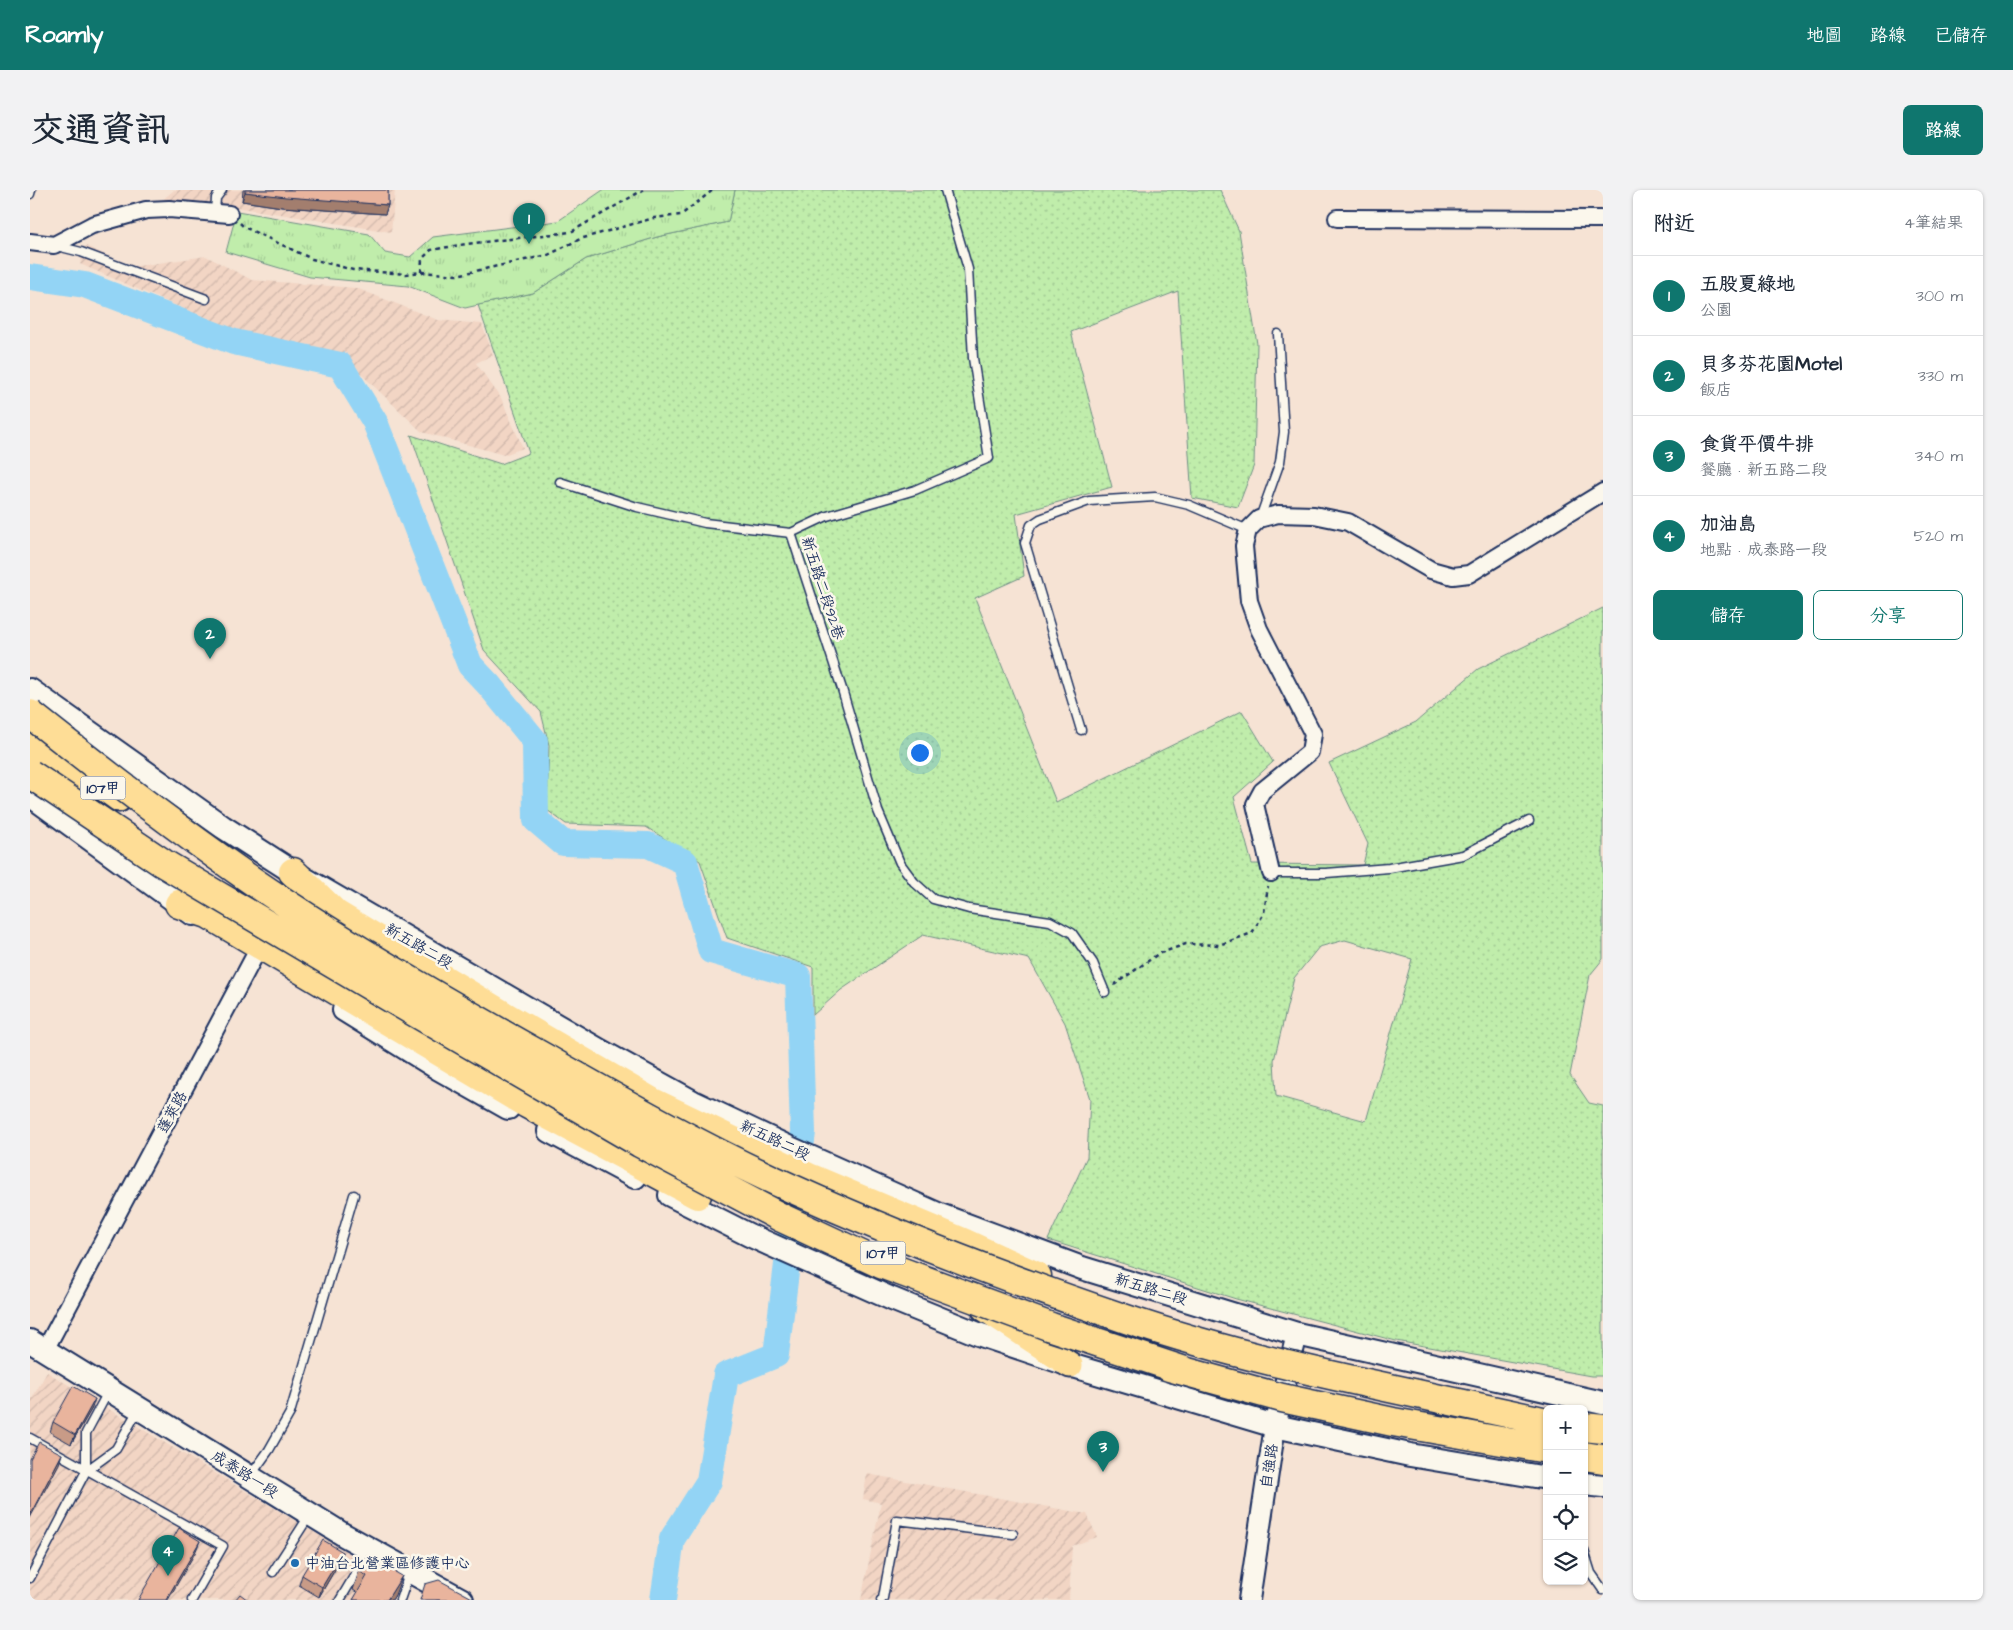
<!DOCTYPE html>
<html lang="zh-TW">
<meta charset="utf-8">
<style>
body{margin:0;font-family:"Architects Daughter","LXGW WenKai TC",sans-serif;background:#f2f2f3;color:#1f2937}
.controls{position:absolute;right:15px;bottom:15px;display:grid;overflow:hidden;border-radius:8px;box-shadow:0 1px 4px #0004}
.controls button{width:45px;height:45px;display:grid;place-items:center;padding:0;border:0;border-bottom:1px solid #e0e1e3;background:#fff;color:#1f2937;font:25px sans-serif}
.you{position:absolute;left:889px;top:562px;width:18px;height:18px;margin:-12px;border:4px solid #fff;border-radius:50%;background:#1a73e8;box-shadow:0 0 0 8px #1a73e833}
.badge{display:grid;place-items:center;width:32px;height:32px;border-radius:50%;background:#0f766e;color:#fff;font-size:16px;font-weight:700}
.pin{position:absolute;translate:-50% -41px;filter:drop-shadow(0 1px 2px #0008)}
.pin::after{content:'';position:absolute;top:26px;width:18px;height:15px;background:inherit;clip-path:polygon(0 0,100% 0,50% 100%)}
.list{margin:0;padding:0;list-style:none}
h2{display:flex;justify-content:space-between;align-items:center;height:65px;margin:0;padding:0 20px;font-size:21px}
h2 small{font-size:16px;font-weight:400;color:#747a83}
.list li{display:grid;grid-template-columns:32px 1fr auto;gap:15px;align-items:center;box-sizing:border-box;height:80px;padding:0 20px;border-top:1px solid #e0e1e3}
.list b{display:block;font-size:19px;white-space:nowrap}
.list p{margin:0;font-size:16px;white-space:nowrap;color:#747a83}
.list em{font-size:16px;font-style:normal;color:#747a83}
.actions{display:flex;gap:10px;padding:15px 20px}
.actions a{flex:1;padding:11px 0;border:1px solid #0f766e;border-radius:8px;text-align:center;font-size:18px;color:#0f766e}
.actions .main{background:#0f766e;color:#fff}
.icon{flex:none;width:28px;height:28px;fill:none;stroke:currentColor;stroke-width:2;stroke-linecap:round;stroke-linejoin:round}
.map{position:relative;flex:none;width:1573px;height:1410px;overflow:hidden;border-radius:8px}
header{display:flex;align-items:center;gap:30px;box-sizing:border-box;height:70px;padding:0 25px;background:#0f766e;color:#fff}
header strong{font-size:24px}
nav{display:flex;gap:28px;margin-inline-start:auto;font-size:18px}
.intro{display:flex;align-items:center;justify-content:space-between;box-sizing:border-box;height:120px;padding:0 30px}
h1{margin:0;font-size:35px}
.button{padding:12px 22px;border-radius:8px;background:#0f766e;color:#fff;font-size:18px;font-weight:700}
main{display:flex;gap:30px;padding:0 30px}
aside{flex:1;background:#fff;border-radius:8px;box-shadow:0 1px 4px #0004}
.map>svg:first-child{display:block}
</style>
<header>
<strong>Roamly</strong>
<nav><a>地圖</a><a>路線</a><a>已儲存</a></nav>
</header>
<div class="intro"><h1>交通資訊</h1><a class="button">路線</a></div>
<main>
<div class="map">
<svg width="1573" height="1410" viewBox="0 0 1573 1410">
<defs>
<pattern id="industrial-furrows" width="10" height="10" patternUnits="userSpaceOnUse" patternTransform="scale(1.25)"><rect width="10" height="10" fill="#f2d5c4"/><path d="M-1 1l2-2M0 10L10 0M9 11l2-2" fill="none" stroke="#cfb7ab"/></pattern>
<pattern id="grass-dots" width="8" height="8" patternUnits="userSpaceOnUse" patternTransform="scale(1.25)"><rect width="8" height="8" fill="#c0edab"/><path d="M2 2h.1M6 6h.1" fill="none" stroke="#a4cc96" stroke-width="1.8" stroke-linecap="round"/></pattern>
<pattern id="park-tufts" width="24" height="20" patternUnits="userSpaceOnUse" patternTransform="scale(1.25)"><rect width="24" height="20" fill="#c0edab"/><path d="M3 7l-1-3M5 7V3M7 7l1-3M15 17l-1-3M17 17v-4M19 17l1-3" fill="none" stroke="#a4cc96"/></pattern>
</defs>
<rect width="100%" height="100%" fill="#f6e3d4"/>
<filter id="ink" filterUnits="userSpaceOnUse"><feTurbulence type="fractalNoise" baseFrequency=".02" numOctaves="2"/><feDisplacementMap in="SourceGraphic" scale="10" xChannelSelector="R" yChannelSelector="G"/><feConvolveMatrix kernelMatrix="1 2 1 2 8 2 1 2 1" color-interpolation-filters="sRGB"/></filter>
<g filter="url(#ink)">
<path fill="url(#industrial-furrows)" d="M144,0H365L361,42L175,12H130Z
M56,56L101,77L176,66L222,90L326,98L408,130L452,134L463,165L446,173L471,208L493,258L474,265L392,242L311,165L197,138L50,74Z
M17,1182L369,1393L363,1410H0V1212Z
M837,1284L1057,1324L1067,1347L1042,1356L1039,1410H831L851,1313L833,1309Z"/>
<path fill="url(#grass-dots)" stroke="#6e8e84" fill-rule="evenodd" d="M705,0H1190L1209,41L1227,154L1224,275L1208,317L1162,308L1148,101L1041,142L1082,297L986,324L994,386L945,408L1026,612L1212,521L1243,572L1204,607L1222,674L1333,675L1338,654L1299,573L1386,532L1448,479L1573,418V769L1560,785L1540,885L1559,913L1573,916V1186H1561L1366,1151L1206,1109L1018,1050L1057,967L1060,909L1035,833L999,769L893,745L811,800L783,825V777L697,748L670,671L616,637L536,634L517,620L519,555L511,522L454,460L381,245L471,274L499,263L448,115L503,103L556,69L627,47L698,32ZM1315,750L1382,769L1336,931L1246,906L1244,870L1264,788L1289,757Z"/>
<path fill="url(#park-tufts)" stroke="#6e8e84" d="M573,0H705L698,32L627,47L556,69L503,103L435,118L378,96L280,87L196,62L207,21L339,44L355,63L380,67L403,47L528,31Z"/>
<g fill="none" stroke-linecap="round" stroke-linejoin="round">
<path stroke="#93d4f5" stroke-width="26" d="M0,87L55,95L204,152L310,175L345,232L440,475L459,495L505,551L506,630L533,653L618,655L655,672L681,761L768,786L773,942L746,1165L696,1185L679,1291L642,1349L633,1410"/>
<g stroke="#1b2f5e" stroke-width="11">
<path id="service" d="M915,0L938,79L943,168L959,268L885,300L797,326L761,343L812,499L848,621L870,673L884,692L903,709L939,719L1020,731L1042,743L1063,773L1075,802
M0,4L1,0
M185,22L186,8L192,0
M27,56L51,62L176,109
M530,292L607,317L675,333L761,343
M1230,328L1250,272L1254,242L1248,144
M1051,540L995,353L1001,335L1010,329L1059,311L1125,307L1159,315L1218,340
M1241,683H1296L1359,678L1433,665L1499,631
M78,1202L56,1243V1281L86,1259L108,1220
M0,1248L193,1356L162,1410
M221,1285L239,1260L260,1223L324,1005
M1554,1361L1561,1383L1573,1400
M243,1382L279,1326
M0,1388L56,1281
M310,1410L339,1361
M370,1410L379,1384
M851,1410L853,1408L867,1330L983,1344"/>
</g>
<g stroke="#1b2f5e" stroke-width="20">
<path id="minor" d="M1307,28L1573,29
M0,52L24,55L62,35L116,20L139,19L199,24
M1241,683L1225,614L1232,601L1280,562L1283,544L1229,439L1219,411L1214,356L1218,340L1229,329L1248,324L1284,325L1318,332L1401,380L1423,386L1439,384L1573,302
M15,1160L225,765L235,750"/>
</g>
<g stroke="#1b2f5e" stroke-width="24">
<path id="tertiary" d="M1219,1410L1245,1236L1267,1144"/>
</g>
<g stroke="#1b2f5e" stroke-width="26">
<path id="secondary" d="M0,500L193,637L263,682L569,860L663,912L760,958L910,1025L1052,1078L1267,1144L1573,1213
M0,605L163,724
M314,820L409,879L478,918
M519,941L605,987
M640,1005L719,1045L862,1109L948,1144L1040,1175L1245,1236L1380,1265L1517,1288
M0,1151L314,1345L432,1410
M1554,1294L1573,1296"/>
</g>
<g stroke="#1b2f5e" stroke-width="29">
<path id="primary" d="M0,545L89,609
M0,567L41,596
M954,1118L1040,1175"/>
</g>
<g stroke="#1b2f5e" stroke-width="31">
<path id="motorway" d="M263,682L306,724L482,830L623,912L781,988L935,1053L1007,1086
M149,714L178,724L497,914L667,1005
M1554,1237L1573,1239
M1554,1266L1573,1269"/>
</g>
<path stroke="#1b2f5e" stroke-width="2.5" stroke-dasharray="4 4" stroke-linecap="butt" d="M210,33L214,37L282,69L323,80L376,84L391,82L427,85L518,65L550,49L624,28L651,25L683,0
M391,82L392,69L401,60L436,54L541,42L613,0
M1084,795L1128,764L1156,754L1189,755L1222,743L1234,723L1238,696"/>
<use href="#service" stroke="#fbf7ec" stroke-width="8"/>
<use href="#minor" stroke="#fbf7ec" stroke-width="16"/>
<use href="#tertiary" stroke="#fbf7ec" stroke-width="20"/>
<use href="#secondary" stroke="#fbf7ec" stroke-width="22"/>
<use href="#primary" stroke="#fedd96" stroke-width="25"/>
<use href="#motorway" stroke="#fedd96" stroke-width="28"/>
<g stroke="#1b2f5e" stroke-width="31" stroke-linecap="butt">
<path id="motorway-bridge" d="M0,524C73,582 147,639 224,692C318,756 417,813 515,868C596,914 678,961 763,999C871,1048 984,1091 1096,1129C1233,1176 1376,1200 1517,1232
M0,584L133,673L386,823L610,953L752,1028L851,1074L1021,1137L1155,1181
M1139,1177L1252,1208L1363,1232L1517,1259"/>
</g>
<use href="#motorway-bridge" stroke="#fedd96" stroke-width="28"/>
</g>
<path fill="#c89b87" stroke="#1b2f5e" d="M213,0H358V15L355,24L252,17L212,11Z
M62,1218L41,1254L20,1242L23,1232Z
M313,1362L310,1371L289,1407L269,1395L272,1385Z
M338,1366L365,1405L362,1410H323L328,1403L323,1400L329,1381Z"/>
<path fill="#a37e6e" stroke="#1b2f5e" d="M215,2L358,15L355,24L252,17L212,11Z
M65,1209L62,1218L41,1254L45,1245Z
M32,1264L29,1274L0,1328V1325Z
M170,1351L165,1363L138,1410H136Z
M313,1362L310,1371L289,1407L292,1397Z
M372,1386L365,1405L362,1410H357Z"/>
<path fill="#e9b49d" stroke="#1b2f5e" d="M215,0H358V15L256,7L215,2Z
M43,1196L65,1209L45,1245L23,1232Z
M9,1252L32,1264L0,1325V1269Z
M149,1338L170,1351L136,1410H108Z
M293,1350L313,1362L292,1397L272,1385Z
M338,1366L372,1386L357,1410H323L337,1386L329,1381Z
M409,1390L446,1410H390L395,1394Z
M210,1404L218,1410H205Z"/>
</g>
<circle fill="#1f6fb2" stroke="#fbf7ec" stroke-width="2" cx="265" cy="1373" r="5"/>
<g text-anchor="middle" stroke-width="5" stroke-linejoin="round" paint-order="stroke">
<g fill="#fbf7ec" stroke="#5e6b89" stroke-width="1">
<rect x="50.5" y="586.5" width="45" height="23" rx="4"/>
<rect x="830.5" y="1051.5" width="45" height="23" rx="4"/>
</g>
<g font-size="14" font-weight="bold" fill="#1b2f5e">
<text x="73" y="603">107甲</text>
<text x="853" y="1068">107甲</text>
</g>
<g font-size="15" fill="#1b2f5e" stroke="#fbf7ec">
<text transform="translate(793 398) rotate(72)" y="5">新五路二段92巷</text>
<text transform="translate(389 756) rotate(30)" y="5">新五路二段</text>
<text transform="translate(142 922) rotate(-62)" y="5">蓬萊路</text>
<text transform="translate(745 950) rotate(25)" y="5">新五路二段</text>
<text transform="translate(1121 1099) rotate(17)" y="5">新五路二段</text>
<text transform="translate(1239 1276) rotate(-81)" y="5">自強路</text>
<text transform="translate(215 1284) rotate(32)" y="5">成泰路一段</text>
</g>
<g font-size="15" fill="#1b2f5e" stroke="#fbf7ec" text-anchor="start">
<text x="275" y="1378">中油台北營業區修護中心</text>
</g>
</g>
</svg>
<div class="controls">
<button>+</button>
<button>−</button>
<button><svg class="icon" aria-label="locate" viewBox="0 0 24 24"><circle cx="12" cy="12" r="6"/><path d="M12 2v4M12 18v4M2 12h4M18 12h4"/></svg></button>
<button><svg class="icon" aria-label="layers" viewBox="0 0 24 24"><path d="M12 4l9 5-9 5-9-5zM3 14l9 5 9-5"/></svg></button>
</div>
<div class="you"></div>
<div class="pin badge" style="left:499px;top:54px">1</div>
<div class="pin badge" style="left:180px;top:469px">2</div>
<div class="pin badge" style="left:1073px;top:1282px">3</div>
<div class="pin badge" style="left:138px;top:1386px">4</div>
</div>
<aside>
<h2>附近<small>4筆結果</small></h2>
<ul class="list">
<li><span class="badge">1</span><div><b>五股夏綠地</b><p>公園</p></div><em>300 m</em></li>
<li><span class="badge">2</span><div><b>貝多芬花園Motel</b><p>飯店</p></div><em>330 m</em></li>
<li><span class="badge">3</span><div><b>食貨平價牛排</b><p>餐廳 · 新五路二段</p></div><em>340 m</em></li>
<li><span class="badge">4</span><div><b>加油島</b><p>地點 · 成泰路一段</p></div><em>520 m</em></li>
</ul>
<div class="actions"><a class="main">儲存</a><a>分享</a></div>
</aside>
</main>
